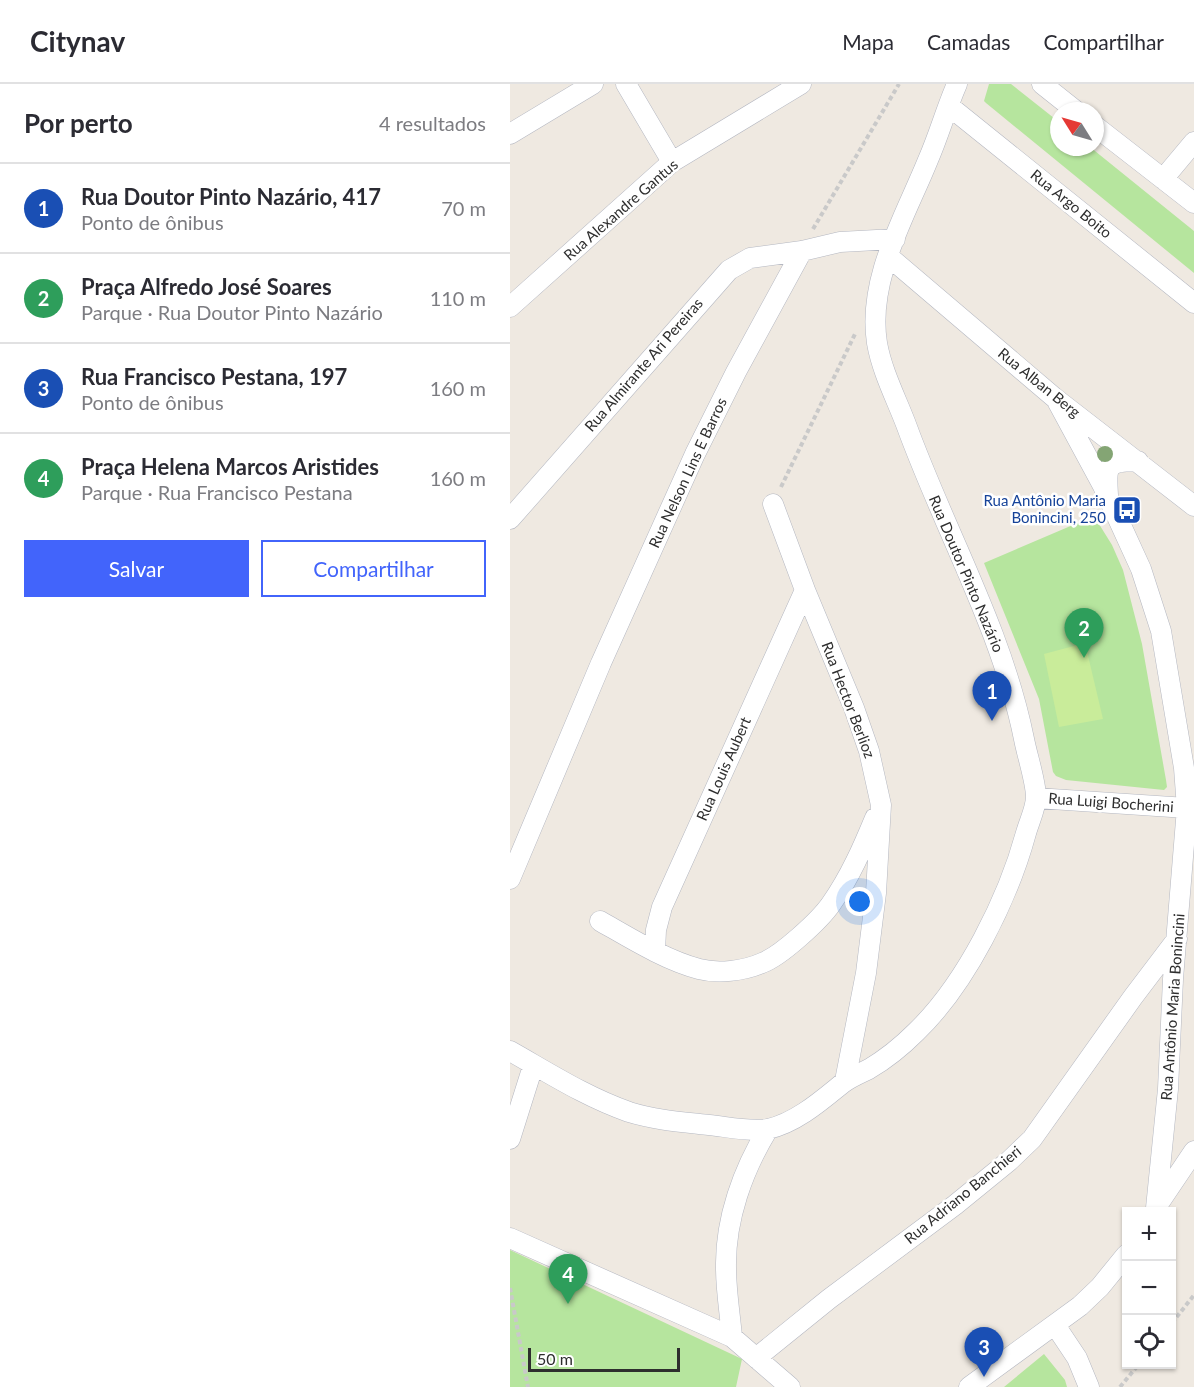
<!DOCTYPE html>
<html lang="pt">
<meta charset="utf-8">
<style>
body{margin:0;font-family:Lato,sans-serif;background:#f2f2f3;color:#2b2b33}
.controls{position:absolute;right:18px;bottom:18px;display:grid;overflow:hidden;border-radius:0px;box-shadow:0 2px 4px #0004}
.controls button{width:54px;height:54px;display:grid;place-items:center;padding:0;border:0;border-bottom:2px solid #e1e1e2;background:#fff;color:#2b2b33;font:30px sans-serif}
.compass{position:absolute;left:540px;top:18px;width:54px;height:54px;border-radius:50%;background:#fff;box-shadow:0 2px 4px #0004;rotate:307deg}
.scale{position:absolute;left:18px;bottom:15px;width:152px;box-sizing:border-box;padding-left:6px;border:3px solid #2e2e2e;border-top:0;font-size:16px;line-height:21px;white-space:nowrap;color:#2e2e2e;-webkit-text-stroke:4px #fff;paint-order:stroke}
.you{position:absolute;left:350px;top:818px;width:21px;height:21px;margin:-15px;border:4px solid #fff;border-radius:50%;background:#1a73e8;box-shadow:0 0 0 9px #1a73e833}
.badge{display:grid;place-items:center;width:39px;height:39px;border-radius:50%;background:#4264fb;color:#fff;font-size:20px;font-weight:700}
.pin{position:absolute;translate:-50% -50px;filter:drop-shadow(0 2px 3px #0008)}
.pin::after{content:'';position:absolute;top:32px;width:21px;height:18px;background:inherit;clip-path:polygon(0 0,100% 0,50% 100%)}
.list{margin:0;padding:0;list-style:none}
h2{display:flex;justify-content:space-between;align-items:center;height:78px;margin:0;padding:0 24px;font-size:26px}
h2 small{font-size:20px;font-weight:400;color:#7c7c81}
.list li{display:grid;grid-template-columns:39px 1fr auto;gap:18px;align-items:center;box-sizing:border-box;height:90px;padding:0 24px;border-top:2px solid #e1e1e2}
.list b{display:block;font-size:22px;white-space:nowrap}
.list p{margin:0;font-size:20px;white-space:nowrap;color:#7c7c81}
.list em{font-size:20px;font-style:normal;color:#7c7c81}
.actions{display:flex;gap:12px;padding:18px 24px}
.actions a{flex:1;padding:14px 0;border:2px solid #4264fb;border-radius:0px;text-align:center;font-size:21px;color:#4264fb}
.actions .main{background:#4264fb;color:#fff}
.icon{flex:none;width:33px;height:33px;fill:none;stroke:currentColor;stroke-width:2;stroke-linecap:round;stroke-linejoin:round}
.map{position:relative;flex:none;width:684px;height:1303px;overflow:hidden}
header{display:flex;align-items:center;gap:36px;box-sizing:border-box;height:84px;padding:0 30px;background:#fff;border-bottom:2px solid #e1e1e2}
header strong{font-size:28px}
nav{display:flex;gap:33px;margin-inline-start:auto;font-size:21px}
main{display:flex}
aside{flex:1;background:#fff}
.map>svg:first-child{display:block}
</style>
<header>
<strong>Citynav</strong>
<nav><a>Mapa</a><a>Camadas</a><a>Compartilhar</a></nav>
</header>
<main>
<aside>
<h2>Por perto<small>4 resultados</small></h2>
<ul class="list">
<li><span class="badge" style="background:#1a4fb4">1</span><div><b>Rua Doutor Pinto Nazário, 417</b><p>Ponto de ônibus</p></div><em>70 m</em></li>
<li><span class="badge" style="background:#2e9e5b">2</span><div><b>Praça Alfredo José Soares</b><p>Parque · Rua Doutor Pinto Nazário</p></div><em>110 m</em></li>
<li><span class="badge" style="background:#1a4fb4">3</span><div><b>Rua Francisco Pestana, 197</b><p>Ponto de ônibus</p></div><em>160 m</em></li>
<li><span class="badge" style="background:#2e9e5b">4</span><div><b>Praça Helena Marcos Aristides</b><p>Parque · Rua Francisco Pestana</p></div><em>160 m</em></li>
</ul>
<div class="actions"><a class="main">Salvar</a><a>Compartilhar</a></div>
</aside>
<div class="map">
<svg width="684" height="1303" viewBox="0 0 684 1303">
<rect width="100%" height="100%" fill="#efe9e1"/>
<path fill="#b6e59e" d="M479,0H501L549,38V63H580L684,147V189L476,19L474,17Z
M584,432L602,461L613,486L632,560L656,696L657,703L654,706L556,696L546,692L543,688L529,615L474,479Z
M0,1166L232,1275L226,1303H0Z
M534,1270L555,1296L557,1303H494Z"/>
<path fill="#c9ec9a" d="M575,559L593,635L549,643L534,570Z"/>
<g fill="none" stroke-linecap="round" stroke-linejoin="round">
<g stroke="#b4b7c1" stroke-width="21">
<path id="minor" d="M116,0L162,78
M532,0L566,27
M439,22L684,219
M585,42L684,119
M0,50L83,0
M653,95L684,58
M378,172L546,315L684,422
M0,223L162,78L291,0
M546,315L593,402L631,485L651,547L674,684L677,724L663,895L658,1005L646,1124
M598,411C596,380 597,378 628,377
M263,420L295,506L344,624L359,667L371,721L366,809L356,889L335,997
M0,435L219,186L240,174L292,167L330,158L385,155
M526,714L677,724
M0,795L91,579L185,370L226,288L292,167
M90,837C120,854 155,876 189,885C208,890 234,887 252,879C271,872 310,836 321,820C340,793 353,763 365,734
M145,867L146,846L152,823L295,506
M0,967C39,989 76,1013 119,1028C145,1036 172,1038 199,1041C218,1043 239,1048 258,1045C286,1039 312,1016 333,999C341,993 351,989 359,985C376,975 392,962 406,948C456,900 498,815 516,749C519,738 526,724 526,713C526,698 517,671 514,655C492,546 435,447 397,343C387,316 372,288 367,259C357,195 395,133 418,76C429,51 436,25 447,0
M0,1055L23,982
M647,1122L684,1067
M0,1154L222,1253L280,1303
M545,1241L567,1274L579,1303
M222,1253C220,1230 216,1207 216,1184C215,1135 233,1086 258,1045
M246,1274L319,1215L445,1121L499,1077L522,1055L623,913L667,855
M459,1303L570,1222L590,1203L616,1171"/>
</g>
<path stroke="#c9c9c9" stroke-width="4" stroke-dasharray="4.5 3" stroke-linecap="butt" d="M303,145L389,0
M271,403L346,248
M0,1204L18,1303
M662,1239L684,1211
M610,1303L629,1280"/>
<use href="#minor" stroke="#fff" stroke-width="20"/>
</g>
<circle fill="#84a574" cx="595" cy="370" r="8"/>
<defs>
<g id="bus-square" transform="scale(1.5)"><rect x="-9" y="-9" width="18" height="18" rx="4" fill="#1a4fb4" stroke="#fff"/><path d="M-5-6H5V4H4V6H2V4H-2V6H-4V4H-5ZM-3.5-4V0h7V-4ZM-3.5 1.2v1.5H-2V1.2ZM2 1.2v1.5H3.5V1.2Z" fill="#fff"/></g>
</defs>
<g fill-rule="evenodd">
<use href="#bus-square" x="617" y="426"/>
</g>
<g text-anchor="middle" stroke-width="5" stroke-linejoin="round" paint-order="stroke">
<g font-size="15" fill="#2e2e2e" stroke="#fff">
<text transform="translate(561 120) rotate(39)" y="5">Rua Argo Boito</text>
<text transform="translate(111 126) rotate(-41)" y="5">Rua Alexandre Gantus</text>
<text transform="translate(134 281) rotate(-49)" y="5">Rua Almirante Ari Pereiras</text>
<text transform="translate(529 299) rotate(39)" y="5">Rua Alban Berg</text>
<text transform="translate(178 389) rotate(-65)" y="5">Rua Nelson Lins E Barros</text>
<text transform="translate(456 490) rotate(67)" y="5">Rua Doutor Pinto Nazário</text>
<text transform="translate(338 616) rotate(69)" y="5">Rua Hector Berlioz</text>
<text transform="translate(214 685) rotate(-66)" y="5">Rua Louis Aubert</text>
<text transform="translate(601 719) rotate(4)" y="5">Rua Luigi Bocherini</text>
<text transform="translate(663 923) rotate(-86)" y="5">Rua Antônio Maria Bonincini</text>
<text transform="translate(453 1111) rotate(-39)" y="5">Rua Adriano Banchieri</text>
</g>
<g font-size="15" fill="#164399" stroke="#fff" text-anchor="end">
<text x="596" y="422">Rua Antônio Maria<tspan x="596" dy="17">Bonincini, 250</tspan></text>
</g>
</g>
</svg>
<div class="controls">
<button>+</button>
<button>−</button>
<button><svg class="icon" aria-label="locate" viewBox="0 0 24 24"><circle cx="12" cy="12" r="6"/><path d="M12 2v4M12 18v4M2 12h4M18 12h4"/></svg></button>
</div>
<svg class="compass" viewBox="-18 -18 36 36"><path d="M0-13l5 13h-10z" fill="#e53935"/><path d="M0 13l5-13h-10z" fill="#7c7c81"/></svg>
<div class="scale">50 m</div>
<div class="you"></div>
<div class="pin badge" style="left:482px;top:637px;background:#1a4fb4">1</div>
<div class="pin badge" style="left:574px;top:574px;background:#2e9e5b">2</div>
<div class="pin badge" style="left:474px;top:1293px;background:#1a4fb4">3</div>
<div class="pin badge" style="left:58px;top:1220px;background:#2e9e5b">4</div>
</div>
</main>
